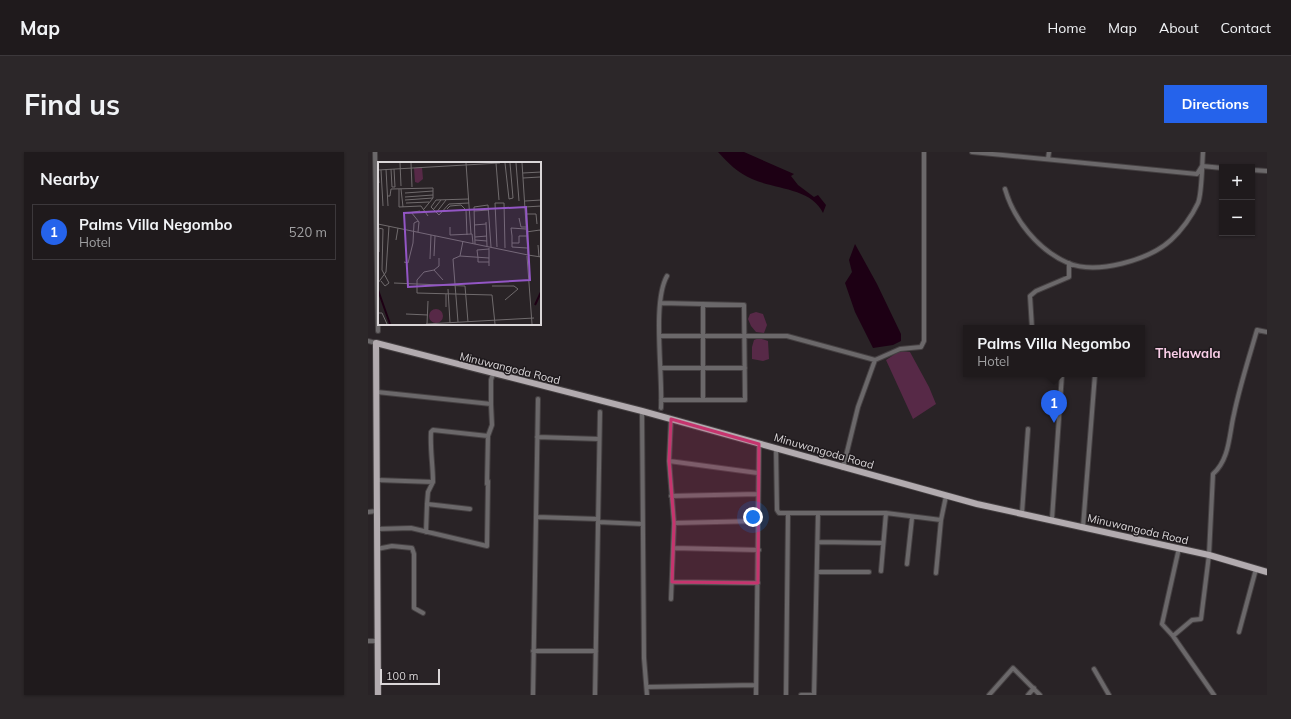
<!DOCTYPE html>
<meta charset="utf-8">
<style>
body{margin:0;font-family:Mulish,sans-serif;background:#2c2729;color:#f1f3f6}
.controls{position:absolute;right:12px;top:12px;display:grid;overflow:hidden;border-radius:0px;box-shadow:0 1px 3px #0004}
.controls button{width:36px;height:36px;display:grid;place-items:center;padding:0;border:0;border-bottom:1px solid #3c383b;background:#1f1a1c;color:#f1f3f6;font:20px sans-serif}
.scale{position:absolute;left:12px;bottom:10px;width:60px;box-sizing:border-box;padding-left:4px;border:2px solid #dad6d8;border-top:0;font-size:11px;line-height:14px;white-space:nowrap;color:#dad6d8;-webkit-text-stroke:3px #1f1a1d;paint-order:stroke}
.you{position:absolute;left:385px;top:365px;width:14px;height:14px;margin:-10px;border:3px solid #fff;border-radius:50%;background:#1a73e8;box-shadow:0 0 0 6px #1a73e833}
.badge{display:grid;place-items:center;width:26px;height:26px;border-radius:50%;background:#2563eb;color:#fff;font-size:13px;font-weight:700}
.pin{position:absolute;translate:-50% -33px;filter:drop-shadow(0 1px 2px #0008)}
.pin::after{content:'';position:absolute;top:21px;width:14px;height:12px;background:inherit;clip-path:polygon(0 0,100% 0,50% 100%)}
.popup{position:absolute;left:595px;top:173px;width:182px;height:52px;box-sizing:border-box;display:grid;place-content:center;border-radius:0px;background:#1f1a1c;filter:drop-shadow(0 1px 3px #0005);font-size:13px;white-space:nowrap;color:#a1a1a3}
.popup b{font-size:15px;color:#f1f3f6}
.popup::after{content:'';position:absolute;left:50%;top:100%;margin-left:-8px;border:8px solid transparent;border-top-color:#1f1a1c}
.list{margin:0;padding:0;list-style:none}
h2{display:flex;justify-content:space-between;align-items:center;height:52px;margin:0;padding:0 16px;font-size:17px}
h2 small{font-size:13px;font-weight:400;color:#a1a1a3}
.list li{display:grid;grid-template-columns:26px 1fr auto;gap:12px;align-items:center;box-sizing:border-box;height:56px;margin:0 8px 8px;padding:0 8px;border:1px solid #3c383b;border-radius:0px}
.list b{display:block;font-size:15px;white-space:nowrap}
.list p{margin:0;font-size:13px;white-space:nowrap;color:#a1a1a3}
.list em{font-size:13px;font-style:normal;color:#a1a1a3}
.map{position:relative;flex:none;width:899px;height:543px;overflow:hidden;border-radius:0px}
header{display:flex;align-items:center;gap:24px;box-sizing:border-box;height:56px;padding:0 20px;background:#1f1a1c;border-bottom:1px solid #3c383b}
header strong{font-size:19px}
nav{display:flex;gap:22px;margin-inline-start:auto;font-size:14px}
.intro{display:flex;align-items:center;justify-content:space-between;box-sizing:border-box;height:96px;padding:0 24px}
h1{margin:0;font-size:28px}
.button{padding:10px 18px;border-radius:0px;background:#2563eb;color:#fff;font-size:14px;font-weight:700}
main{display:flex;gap:24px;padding:0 24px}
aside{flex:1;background:#1f1a1c;border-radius:0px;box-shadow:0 1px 3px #0004}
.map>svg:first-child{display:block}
</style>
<header>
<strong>Map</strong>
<nav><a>Home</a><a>Map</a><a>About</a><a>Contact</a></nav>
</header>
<div class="intro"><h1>Find us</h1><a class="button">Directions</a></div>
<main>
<aside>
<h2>Nearby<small></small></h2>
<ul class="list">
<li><span class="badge">1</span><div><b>Palms Villa Negombo</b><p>Hotel</p></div><em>520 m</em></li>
</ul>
</aside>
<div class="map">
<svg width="899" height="543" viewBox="0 0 899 543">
<rect width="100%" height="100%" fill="#292326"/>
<path fill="#572947" d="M388,160L395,162L399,173L396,181L388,180L383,174L380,167L382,162Z
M391,186L400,189L401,207L395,209L384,207V195L386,188Z
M528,199L542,200L561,235L568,252L545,267L518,208L527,202Z"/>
<path fill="#1d0014" d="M350,0H376L426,22L423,24L430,33L446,45L450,43L458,53L455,61C444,36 406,37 384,27C370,21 360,11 350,0Z
M487,92L509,132L533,182V189L525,193L505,196L487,160L477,131L484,120L481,108Z"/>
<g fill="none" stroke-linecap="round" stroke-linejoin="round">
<g stroke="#454042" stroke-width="6">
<path id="street" d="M7,0L10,179
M604,0L829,22L834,14L854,16
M680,7L681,0
M884,18L899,19
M637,37C646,68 670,98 700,111C729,123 781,108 803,88C813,79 824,64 830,51C834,42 834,12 835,0
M293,151L376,153L377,248H293
M664,176L662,144L668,139L701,125V111
M292,184H419L507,208
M0,189L8,191
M293,216H377
M9,240L123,252L124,273L120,284
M335,248V152
M123,252V228L125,222
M293,256C295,222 284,150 299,124
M274,259L276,506L279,543
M169,285L231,287
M408,296L409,358L411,361H518L573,368L568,421
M301,309L390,321
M475,316L490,255L507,208L532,197L553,195L556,189V0
M9,328L65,330C65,314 62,297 63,280L65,278L120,284L119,332
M303,344L390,342
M59,352L60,340L65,330
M0,360L9,359
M654,361L660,277
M168,365L230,367
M684,367L694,222
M573,368L578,344
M230,370L275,372
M306,371L390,369
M715,375L727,222
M9,377L43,376L119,394L120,329
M58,380L59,352L102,357
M450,390L515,391
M305,396L391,398
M811,396L794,472L805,484L846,543
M9,397L24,394L44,396L46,402V456L55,461
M539,412L544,366
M513,419L518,361
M449,420H501
M304,430L390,431
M303,447L306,371L301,309L303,267
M871,480L888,417
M805,484L824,468L833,467L841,403L845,322C862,307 861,282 866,262C872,233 881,206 889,178L899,180
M0,489H10
M165,499H228
M726,517L741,543
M279,535L388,533
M165,543L170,247
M227,543L232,260
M388,543L391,292
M418,543L420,362
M433,543H445
M446,543L450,362
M621,543L645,516L672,543
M660,543L666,536"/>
</g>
<g stroke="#454042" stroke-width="8">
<path id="primary" d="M10,543L8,191L274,259L609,352L841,403L899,420"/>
</g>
<use href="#street" stroke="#6b686a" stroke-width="4"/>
<use href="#primary" stroke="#b2abaf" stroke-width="6"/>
</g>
<path fill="#c6346e" fill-opacity="0.2" stroke="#c6346e" stroke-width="3" stroke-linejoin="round" d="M303,267L391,292L390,431L304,430L306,371L301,309Z"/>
<g text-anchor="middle" stroke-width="3" stroke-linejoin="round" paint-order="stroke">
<g font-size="11" fill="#dad6d8" stroke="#1f1a1d">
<text transform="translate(142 216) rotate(14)" y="4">Minuwangoda Road</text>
<text transform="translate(456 299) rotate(16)" y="4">Minuwangoda Road</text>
<text transform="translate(770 377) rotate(13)" y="4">Minuwangoda Road</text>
</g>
<g font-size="13" font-weight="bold" fill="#f9cde7" stroke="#1f1a1d">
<text x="820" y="206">Thelawala</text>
</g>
</g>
<g transform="translate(10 10)">
<rect width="163" height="163" fill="#292326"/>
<path d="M44,5L45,17L40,21L37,20L36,6ZM51 154a7 7 0 1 1 14 0a7 7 0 1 1-14 0Z" fill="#572947"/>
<path fill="none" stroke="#1d0014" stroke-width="2" d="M0,128L12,162M157,143L163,130"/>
<path fill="none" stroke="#706b6d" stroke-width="1" d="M22,1L23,24M33,1L34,25M88,1L93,72M118,1L121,38M127,1L131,37L135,36L132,1M138,1L141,39M8,7L10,44M13,7L14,25H17L16,7M0,8L1,21M0,8L122,1M3,8L5,44M145,11L163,10M145,16L162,15M21,27V45L43,44L50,54M23,27L25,45M27,31L55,29M9,34H12L13,27L55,26V36L46,47M27,35L55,33M27,38L55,36M58,38L53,45L61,53L71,42L91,41M58,38L91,37M147,39L163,38M28,41L51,40M147,45L163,44M69,47L72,44L83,43L88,48L89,73M55,48L63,38M96,49L111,48M33,50L41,60L40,70M30,51L42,49M58,51L68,38M147,52H158L159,62M141,56L143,65H148M108,60L109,84M0,62L150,93L144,1M96,63L108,62M72,65V73L94,72L95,81M0,66L5,67L4,108L11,121L7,124L3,119M148,70L162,68L163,71M134,74V81H141V74H149M134,74L133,66L148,67M97,75L109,74M18,78L20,66M97,78L109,79M134,81V85L149,86M97,82L96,45L110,43L113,85M160,83L161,95M119,85L117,41H126L127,86M111,86V104M111,87L99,88L100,96V100H111M1,90V66M150,93L163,95M56,94L57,74M82,94L111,96M149,94L154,162M52,97L53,73M26,100L30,101L35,81L36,61L40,59M56,108L61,104V96M65,118L56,108L46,110L39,118V131L114,133L117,162M0,121L8,110L11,64M16,121L87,124L90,160M114,124H136L140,127M70,127L72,161M127,138L140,127M68,145V132M0,151H4L9,162M28,152L50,153M80,160L75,97L82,94L85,79M48,162L156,156M49,162L50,139"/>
<path fill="#9356c5" fill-opacity="0.15" stroke="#9356c5" stroke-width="2" d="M148,45L152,118L30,125L26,51Z"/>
<rect width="163" height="163" fill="none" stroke="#dad6d8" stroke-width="2"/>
</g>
</svg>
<div class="controls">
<button>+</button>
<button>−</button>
</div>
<div class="scale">100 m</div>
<div class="you"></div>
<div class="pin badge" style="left:686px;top:271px">1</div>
<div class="popup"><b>Palms Villa Negombo</b>Hotel</div>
</div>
</main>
